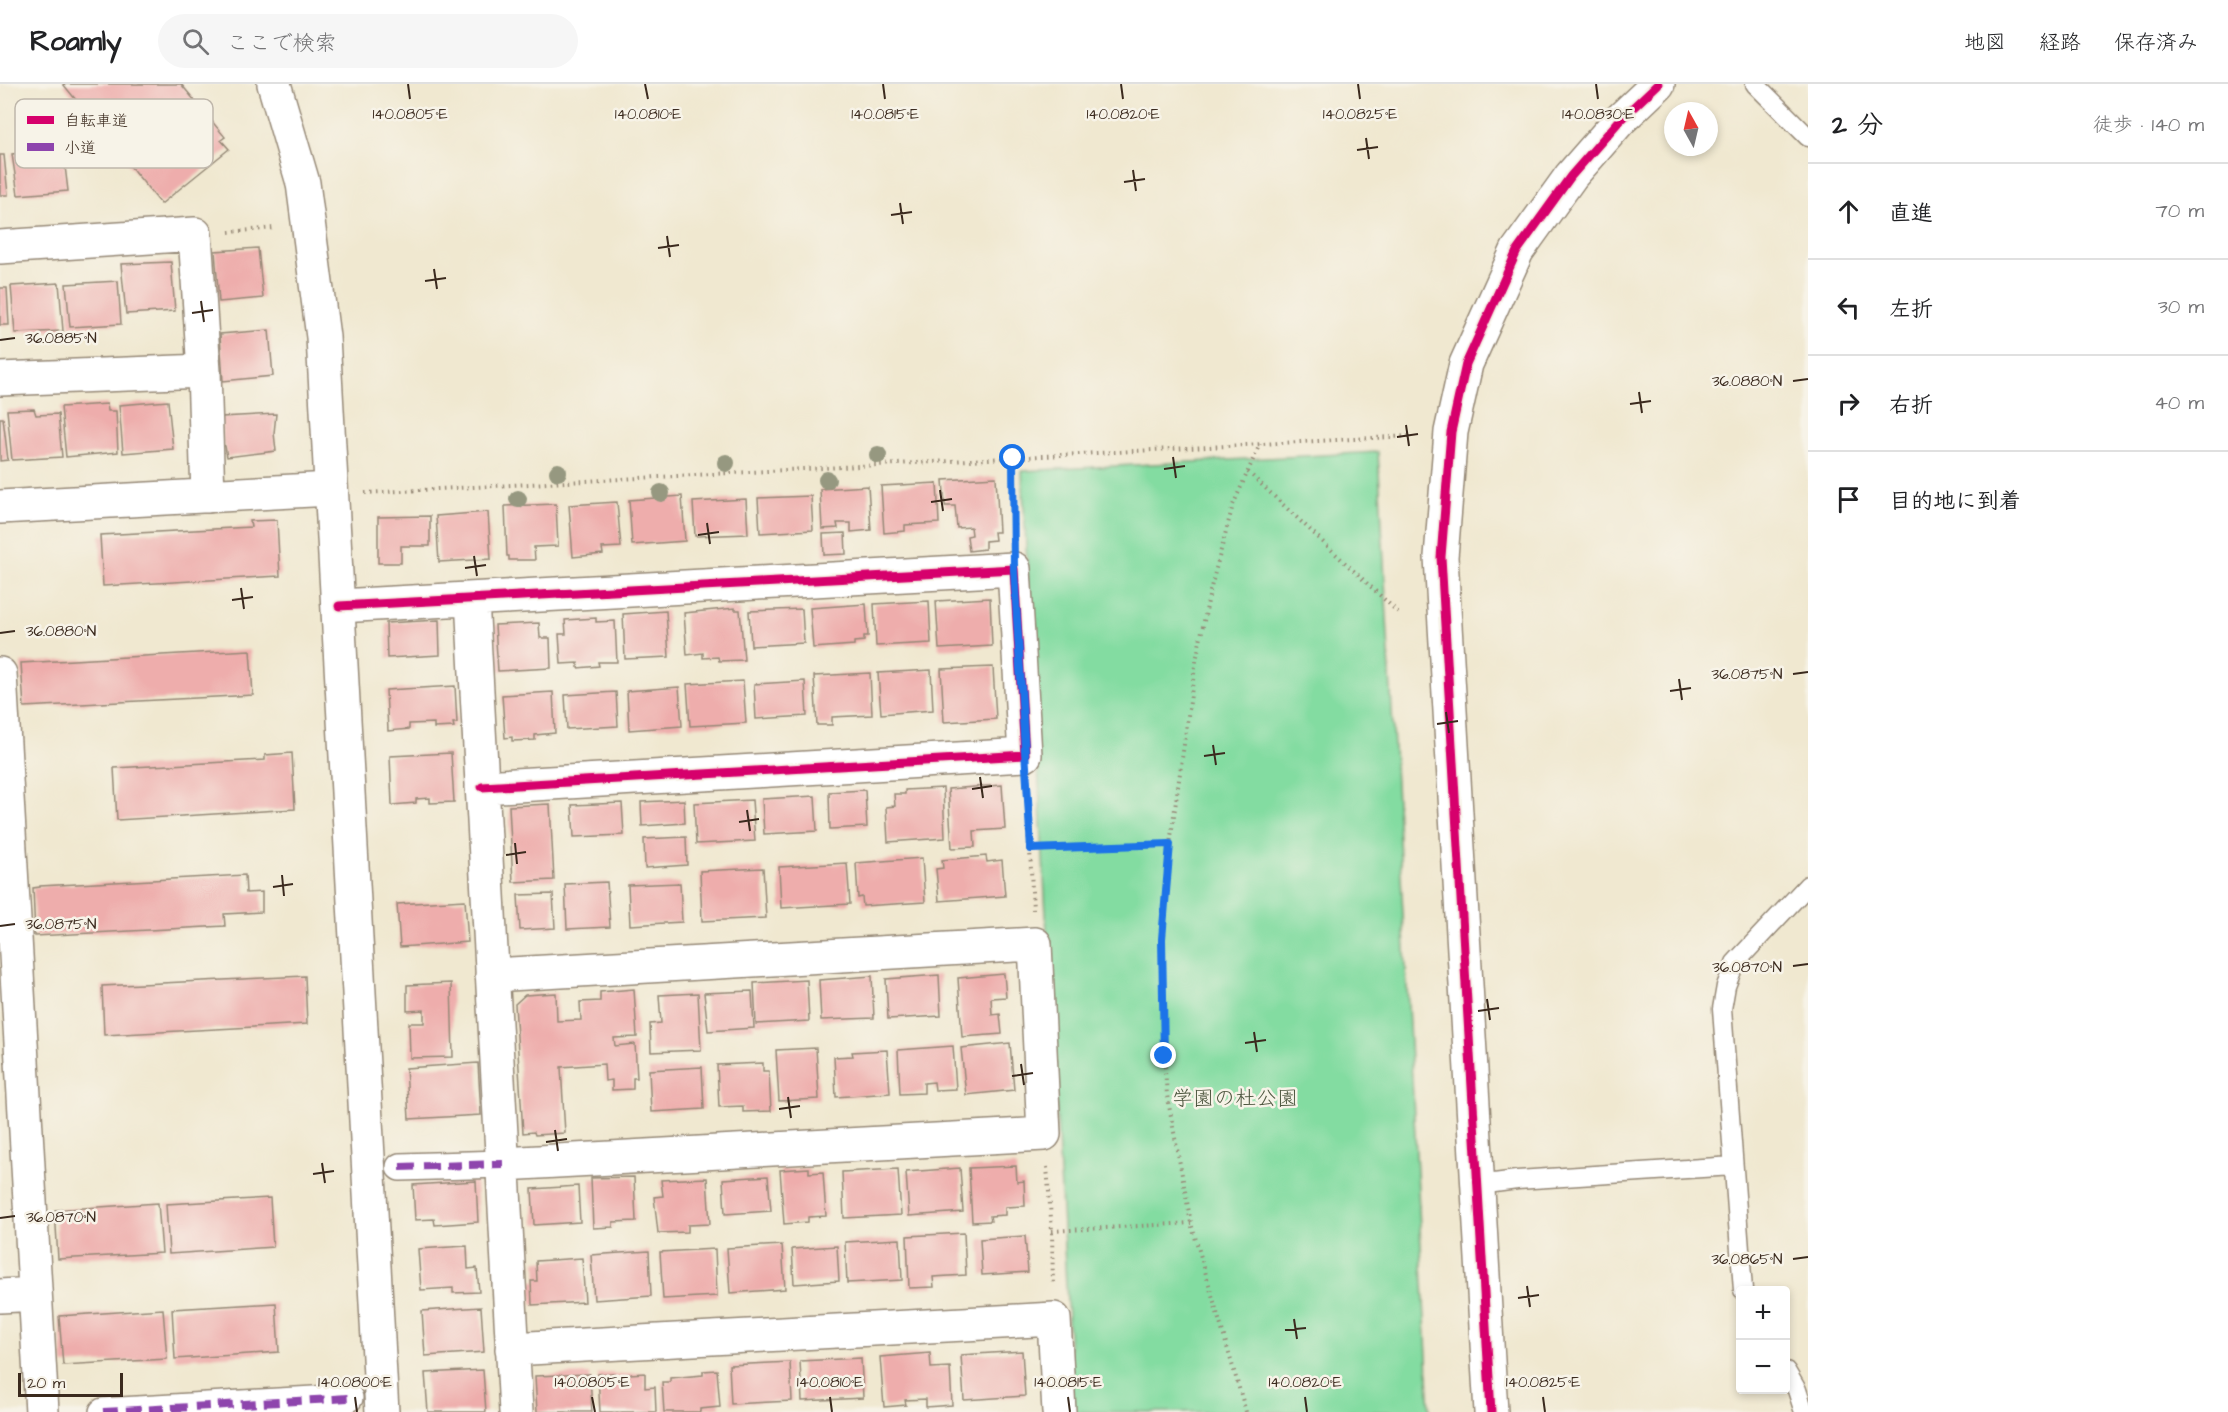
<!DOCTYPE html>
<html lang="ja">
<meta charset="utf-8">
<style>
body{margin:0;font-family:"Architects Daughter","Klee One",sans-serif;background:#f6f6f6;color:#202124}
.controls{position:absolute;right:18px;bottom:18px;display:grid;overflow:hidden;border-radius:6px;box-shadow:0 3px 9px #0003}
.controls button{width:54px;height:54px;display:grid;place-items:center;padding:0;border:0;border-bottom:2px solid #e0e0e0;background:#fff;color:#202124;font:30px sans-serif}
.compass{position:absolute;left:1664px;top:18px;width:54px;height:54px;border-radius:50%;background:#fff;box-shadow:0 3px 9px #0003;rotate:352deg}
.scale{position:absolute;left:18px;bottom:15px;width:105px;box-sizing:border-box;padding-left:6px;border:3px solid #3b2a1e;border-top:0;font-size:16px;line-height:21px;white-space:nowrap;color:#3b2a1e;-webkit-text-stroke:4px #f7f3e8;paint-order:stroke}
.stop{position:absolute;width:18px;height:18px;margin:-14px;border:4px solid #1a73e8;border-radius:50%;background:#fff}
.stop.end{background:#1a73e8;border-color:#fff;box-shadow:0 2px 6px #0008}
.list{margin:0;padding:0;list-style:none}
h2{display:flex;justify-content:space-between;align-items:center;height:78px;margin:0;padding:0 24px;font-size:26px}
h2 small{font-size:20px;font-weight:400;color:#757577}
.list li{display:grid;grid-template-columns:39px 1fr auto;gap:18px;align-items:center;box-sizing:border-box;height:96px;padding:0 24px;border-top:2px solid #e0e0e0}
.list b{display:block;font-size:22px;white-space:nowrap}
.list em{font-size:20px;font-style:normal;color:#757577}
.icon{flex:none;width:33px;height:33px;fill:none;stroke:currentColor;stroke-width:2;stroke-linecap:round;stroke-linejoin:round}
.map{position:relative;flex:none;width:1808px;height:1328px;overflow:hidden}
header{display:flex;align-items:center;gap:36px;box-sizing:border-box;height:84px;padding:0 30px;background:#fff;border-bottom:2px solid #e0e0e0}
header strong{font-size:28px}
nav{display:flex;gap:33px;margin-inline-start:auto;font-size:21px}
.search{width:420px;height:54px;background:#f6f6f6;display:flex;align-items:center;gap:15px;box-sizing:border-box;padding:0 21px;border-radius:33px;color:#757577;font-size:22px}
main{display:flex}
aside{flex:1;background:#fff}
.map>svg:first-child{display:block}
</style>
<header>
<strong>Roamly</strong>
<div class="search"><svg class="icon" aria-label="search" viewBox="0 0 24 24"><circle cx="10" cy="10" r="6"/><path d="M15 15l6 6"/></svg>ここで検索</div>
<nav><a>地図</a><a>経路</a><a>保存済み</a></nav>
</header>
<main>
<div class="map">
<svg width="1808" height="1328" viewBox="0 0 1808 1328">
<rect width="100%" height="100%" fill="#f7f3e8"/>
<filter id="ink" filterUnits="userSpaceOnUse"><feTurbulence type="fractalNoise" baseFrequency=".0167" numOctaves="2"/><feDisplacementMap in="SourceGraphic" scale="12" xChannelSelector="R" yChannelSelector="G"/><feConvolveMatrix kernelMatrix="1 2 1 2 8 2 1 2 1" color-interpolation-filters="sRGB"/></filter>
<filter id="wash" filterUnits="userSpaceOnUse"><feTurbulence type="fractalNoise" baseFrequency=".008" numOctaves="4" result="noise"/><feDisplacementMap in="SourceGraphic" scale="24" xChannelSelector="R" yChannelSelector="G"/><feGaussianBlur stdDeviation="1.35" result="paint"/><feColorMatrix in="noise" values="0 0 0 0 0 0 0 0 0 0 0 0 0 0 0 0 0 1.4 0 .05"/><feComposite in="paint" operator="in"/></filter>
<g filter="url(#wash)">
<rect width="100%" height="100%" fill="#f0e8d0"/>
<path fill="#83dca1" stroke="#5f8360" stroke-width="1.5" d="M1378,368L1430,1328H1073L1022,387Z"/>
<g id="blocks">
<path fill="#eeadac" d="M63,0H181L225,53L221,56L229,65L161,120Z
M63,65L68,107L18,111L12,70Z
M0,71H4L8,111H0Z
M258,164L263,214L219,218L215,167Z
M171,178L175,227L126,230L121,180Z
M118,197L121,240L70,243L66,200Z
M59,199L63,247L15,249L11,202Z
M0,204H7L9,241H0Z
M269,246L273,292L223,297L220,250Z
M168,317L173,365L123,369L119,321Z
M107,320L108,327H116L118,368L66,373L61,323Z
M34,325L36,331L58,330L62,373L12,376L7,326Z
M276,330L274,349L276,367L227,373L225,362L223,361L221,333Z
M0,334H3L8,376L0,377Z
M996,393L999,448H994L995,456L985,457V465L969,467L967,452L972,451L971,443L957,444L955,422H945L943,396Z
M937,399L939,439L905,441V447L884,449L881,402Z
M868,402L871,446L851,448V439H837L838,444L822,445L820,405Z
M682,412L685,457L632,461L629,416Z
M811,412L813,446L760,449L758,414Z
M746,415L748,450L695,452L693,418Z
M617,418L621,463L602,464L603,470L573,473L569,421Z
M556,420L558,462L534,463L535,476H509V472H507L505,422Z
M488,428L491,475L439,478L436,432Z
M430,432V462H401V479H378V433Z
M277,436L280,492L103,502L100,451L251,443L250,437Z
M845,449L846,470L824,471L823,450Z
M990,514L992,562L939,565L936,517Z
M929,517L931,559L876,562L874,520Z
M866,520L868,552H864V557L854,558V561L813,564L810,524Z
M735,524V526H740L744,576L719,577L718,573L703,574V569L687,571L684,529Z
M802,525L804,559L751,562L749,527Z
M666,527L669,573L625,575L623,530Z
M596,534V538L615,537L617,578H598L599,582L578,584V579L561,580L559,550H566L565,536Z
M439,536L440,571L387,574L386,539Z
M539,539L540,554H550L551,584L498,587L495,541Z
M250,566L253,611L24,623L21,579Z
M993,583L996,635L944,638L941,585Z
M931,586L933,626L881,630L878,589Z
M870,589L872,631L832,633V641H817L814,592Z
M743,597L746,639L690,642L687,600Z
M805,597L807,632L756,635L754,600Z
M455,602L457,639H453L454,643L434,644V639L409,640V645L388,647L386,606Z
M679,603L682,642L629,646L627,607Z
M553,608L555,649L535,651V656L512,657V653L505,654L502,611Z
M616,608L618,642L567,645L565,611Z
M292,669L295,725L117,736L114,684L265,676V671Z
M451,669L454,718L430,719V714L416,715V719L392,721L390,672Z
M1002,701L1005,745L974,747L975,763L952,764L948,705Z
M943,704L945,754L888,758L886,723L895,722L894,710H905V706Z
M865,706L867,743L830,745L829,708Z
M815,712L817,747L764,750L762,715Z
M684,716L685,739L642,742L641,718Z
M752,716L755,757L696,760L694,719Z
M622,719L624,751L574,753L572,721Z
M550,720L554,796L513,798L509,722Z
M686,753L687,781L645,784L644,755Z
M986,772L987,778L1002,776L1005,812L939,817L936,785L943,784L942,776Z
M922,774L925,818L863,822L862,813L858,814L856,779Z
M847,779L850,820L781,824L779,783Z
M763,784L766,834L702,837L700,787Z
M245,791L246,809L262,808V828L224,830L225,842L35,852L33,804L40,803V802Z
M607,798L610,843L567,845L565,800Z
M680,799L682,838L630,841L628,801Z
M553,810L555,844L520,846L518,811Z
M465,816L468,858L400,863L397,820Z
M1004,890L1006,913L991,914L992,931L1000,930L1002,950L962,953L958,894Z
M939,891L941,932L888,935L886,895Z
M305,892L307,940L104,951L102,902Z
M872,892L874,934L821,936L819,896Z
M807,896L809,937L756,940L754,899Z
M451,899L453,973L410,974L409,939H424V926L407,927V901Z
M634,905L637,953L614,954L615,962L635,960L637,994H633V1005L612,1006V996L605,997L604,980L561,983L565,1049L535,1051L534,1048L523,1049L515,920L525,911L556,909L557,937L581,936L580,918L600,917V908Z
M752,907L754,944L708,947L704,909Z
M698,909L701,966L651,968L650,940L661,939L659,911Z
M1010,959L1014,1006L966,1011L961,964Z
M953,962L956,1005L935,1006L934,998L924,999V1009L900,1010L898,966Z
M816,964L819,1015L779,1017L776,966Z
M887,966L890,1009L836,1013L834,973L853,972L852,968Z
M478,979L481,1031L409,1035L406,984Z
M763,979V987H769L771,1027L743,1028V1022L719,1023L717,981Z
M702,983L704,1025L651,1028L649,986Z
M1016,1082L1017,1098L1024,1097L1025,1122L1005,1123V1131L990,1132L991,1137L972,1138L969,1084Z
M809,1084V1089L823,1088L826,1132L808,1133V1138L784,1140L780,1086Z
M960,1084L963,1128L909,1132L906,1088Z
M898,1085L901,1131L844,1134L842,1088Z
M768,1092L771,1127L725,1130L723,1095Z
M634,1093L636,1137L613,1138V1143L593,1144L591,1094Z
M707,1094L710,1140L688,1141V1148L658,1149L654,1113L663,1112L661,1096Z
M476,1097L478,1138L435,1141L434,1135L415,1136L413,1101Z
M578,1102L580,1138L534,1141L532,1105Z
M270,1114L273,1163L169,1170L166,1120Z
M158,1119L162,1169L58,1175L55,1126Z
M964,1149L966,1191L933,1193L934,1203L909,1204L907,1152Z
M1025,1152L1028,1188L982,1191L980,1155Z
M900,1155L902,1196L847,1199L845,1158Z
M782,1161L785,1205L730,1209L727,1164Z
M467,1162L468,1185L477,1184L479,1208L453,1209V1204L421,1206L418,1165Z
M837,1162L839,1197L794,1200L792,1165Z
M715,1165L717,1212L663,1215L660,1168Z
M649,1167L651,1212L594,1216L591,1171Z
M582,1174L585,1218L532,1221L531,1197H537L536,1177Z
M276,1219L279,1268L175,1275L172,1225Z
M481,1223L484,1268L425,1272L422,1227Z
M163,1225L167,1275L63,1281L59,1232Z
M1022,1267L1025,1312L964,1316L961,1271Z
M930,1269L931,1284L950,1283L952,1321L926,1323V1315L905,1316L906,1321L884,1323L880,1273Z
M861,1274L863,1314L802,1317L800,1277Z
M790,1278L792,1317L731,1320L729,1281Z
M483,1286L486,1328H428L425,1289Z
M717,1286L720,1323L700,1325V1328H664L662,1298H670V1294L703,1291V1287Z
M614,1289V1291L645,1289V1304L655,1303L656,1328H600L598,1290Z
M590,1290L592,1328H537L535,1292Z"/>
</g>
</g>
<g filter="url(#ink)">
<use href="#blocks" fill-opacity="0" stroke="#968977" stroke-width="1.5"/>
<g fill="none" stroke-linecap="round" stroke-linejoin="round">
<g stroke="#968977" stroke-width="21">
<path id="service" d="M1755,0L1808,53
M1479,1101L1517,1096L1733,1082
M1743,1206L1722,925L1726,902L1735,879L1808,801
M1786,1287L1797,1306L1804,1328"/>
</g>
<g stroke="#968977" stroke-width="30">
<path id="pedestrian" d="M400,1083L503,1080
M103,1328L349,1314"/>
</g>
<g stroke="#968977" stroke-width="36">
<path id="minor" d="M0,163L195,150L204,287
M0,295L204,287L208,412
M0,423L331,405
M472,515L516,1328
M339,522L1014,485L1025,671L482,703
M0,590L42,1328
M492,891L1035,860L1044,1050L503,1080
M0,1212L35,1210
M512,1265L1054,1235L1059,1328"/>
</g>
<g stroke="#968977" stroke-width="36">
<path id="tertiary" d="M274,0L303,99L323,253L382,1328
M1491,1328L1441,473L1451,348L1466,280L1517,167L1571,92L1620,36L1658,0"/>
</g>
<path stroke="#968977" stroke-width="4" stroke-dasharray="1.5 4.5" stroke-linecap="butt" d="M229,148L275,144
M1013,374L1014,452
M1248,388L1401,531
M365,409L1409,352
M1027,705L1033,826
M1031,765L1170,760
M1047,1083L1052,1147L1053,1201
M1052,1147L1191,1139
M1246,1328L1191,1139L1167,1011L1164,972L1162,855L1170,760L1195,582L1210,507L1233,421L1260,360"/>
<use href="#service" stroke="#fff" stroke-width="18"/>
<use href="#pedestrian" stroke="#fff" stroke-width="27"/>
<use href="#minor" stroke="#fff" stroke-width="33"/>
<use href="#tertiary" stroke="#fff" stroke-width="33"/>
<path stroke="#8e44ad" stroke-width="8" stroke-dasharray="15 8" stroke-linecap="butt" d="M400,1083L503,1080
M103,1328L349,1314"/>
<g stroke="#f7f3e8" stroke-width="13">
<path id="cycleway" d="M339,522L1014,485L1025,671L482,703
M1491,1328L1441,473L1451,348L1466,280L1517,167L1571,92L1620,36L1658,0"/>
</g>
<use href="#cycleway" stroke="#d6006c" stroke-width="9"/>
</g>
<g fill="#969880">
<circle cx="878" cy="371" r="9"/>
<circle cx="726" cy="379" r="9"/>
<circle cx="558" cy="388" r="9"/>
<circle cx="827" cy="396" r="9"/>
<circle cx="661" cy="409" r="9"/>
<circle cx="518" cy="415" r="9"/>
</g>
</g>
<g fill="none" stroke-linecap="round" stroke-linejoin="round" filter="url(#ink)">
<path stroke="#1a73e8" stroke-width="8" d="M1013,374L1014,486L1031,765L1170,760L1162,855L1164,972"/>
</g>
<path fill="none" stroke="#3b2a1e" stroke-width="2" d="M408,0L410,15M645,0L648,15M883,0L885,15M1121,0L1123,15M1358,0L1360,15M1596,0L1598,15M1366,54L1369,75M1357,66L1378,63M1133,86L1136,107M1124,98L1145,95M900,119L903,140M891,131L912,128M667,152L670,173M658,164L679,161M434,185L437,205M425,197L446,194M201,217L204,238M192,229L213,226M0,256L15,254M1793,297L1808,295M1639,308L1642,329M1630,320L1651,317M1406,341L1409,362M1397,353L1418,350M1173,373L1176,394M1164,385L1185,382M940,406L943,427M931,418L952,415M707,439L710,460M698,451L719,448M474,472L477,492M465,484L486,481M241,504L244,525M232,516L253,513M0,549L15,547M1793,590L1808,588M1679,595L1682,616M1670,607L1691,604M1446,628L1449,649M1437,640L1458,637M1213,661L1216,681M1204,672L1225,669M980,693L983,714M972,705L992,702M747,726L750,747M739,738L759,735M515,759L517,780M506,771L526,768M282,791L284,812M273,803L293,800M0,842L15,840M1793,882L1808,880M1487,915L1490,936M1478,927L1499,924M1254,948L1257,968M1245,959L1266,956M1021,980L1024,1001M1012,992L1033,989M788,1013L791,1034M779,1025L800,1022M555,1046L558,1067M546,1058L567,1055M322,1079L325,1099M313,1090L334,1087M0,1134L15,1132M1793,1175L1808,1173M1527,1202L1530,1223M1518,1214L1539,1211M1294,1235L1297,1255M1285,1246L1306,1244M355,1313L357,1328M592,1313L595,1328M830,1313L832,1328M1068,1313L1070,1328M1305,1313L1307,1328M1543,1313L1545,1328"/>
<g text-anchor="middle" stroke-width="5" stroke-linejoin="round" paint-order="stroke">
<g font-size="21" fill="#4d563f" stroke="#f7f3e8">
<text x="1235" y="1021">学園の杜公園</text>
</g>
</g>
<rect x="15" y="15" width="198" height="69" rx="9" fill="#f7f3e8" stroke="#bfb7ab" stroke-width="1.5"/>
<rect x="27" y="32" width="27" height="8" fill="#d6006c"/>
<rect x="27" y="59" width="27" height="8" fill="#8e44ad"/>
<g font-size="16" fill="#3b2a1e">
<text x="64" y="42">自転車道</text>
<text x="64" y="69">小道</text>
</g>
<g font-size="15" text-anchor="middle" fill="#3b2a1e" stroke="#f7f3e8" stroke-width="5" stroke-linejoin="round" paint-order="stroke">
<text x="410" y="35">140.0805°E</text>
<text x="648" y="35">140.0810°E</text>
<text x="885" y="35">140.0815°E</text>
<text x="1123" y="35">140.0820°E</text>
<text x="1360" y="35">140.0825°E</text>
<text x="1598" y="35">140.0830°E</text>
<text x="61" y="259">36.0885°N</text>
<text x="1747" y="302">36.0880°N</text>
<text x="61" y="552">36.0880°N</text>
<text x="1747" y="595">36.0875°N</text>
<text x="61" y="845">36.0875°N</text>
<text x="1747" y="888">36.0870°N</text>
<text x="61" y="1138">36.0870°N</text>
<text x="1747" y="1180">36.0865°N</text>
<text x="355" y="1303">140.0800°E</text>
<text x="592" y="1303">140.0805°E</text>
<text x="830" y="1303">140.0810°E</text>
<text x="1068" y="1303">140.0815°E</text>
<text x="1305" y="1303">140.0820°E</text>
<text x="1543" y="1303">140.0825°E</text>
</g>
</svg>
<div class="controls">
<button>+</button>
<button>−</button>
</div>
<svg class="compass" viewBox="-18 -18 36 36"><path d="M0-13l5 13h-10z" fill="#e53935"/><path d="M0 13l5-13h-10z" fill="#757577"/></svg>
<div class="scale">20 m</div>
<div class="stop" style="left:1013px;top:374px"></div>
<div class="stop end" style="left:1164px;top:972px"></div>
</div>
<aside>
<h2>2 分<small>徒歩 · 140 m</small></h2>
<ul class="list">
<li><svg class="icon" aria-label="ahead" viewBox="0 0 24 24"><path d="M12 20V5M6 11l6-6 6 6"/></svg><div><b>直進</b></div><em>70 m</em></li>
<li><svg class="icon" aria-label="left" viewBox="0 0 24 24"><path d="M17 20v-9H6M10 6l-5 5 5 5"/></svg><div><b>左折</b></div><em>30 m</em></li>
<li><svg class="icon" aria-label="right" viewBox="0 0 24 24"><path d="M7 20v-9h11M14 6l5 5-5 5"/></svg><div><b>右折</b></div><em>40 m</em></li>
<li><svg class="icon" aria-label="arrive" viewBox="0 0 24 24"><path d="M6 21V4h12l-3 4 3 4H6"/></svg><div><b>目的地に到着</b></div></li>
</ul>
</aside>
</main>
